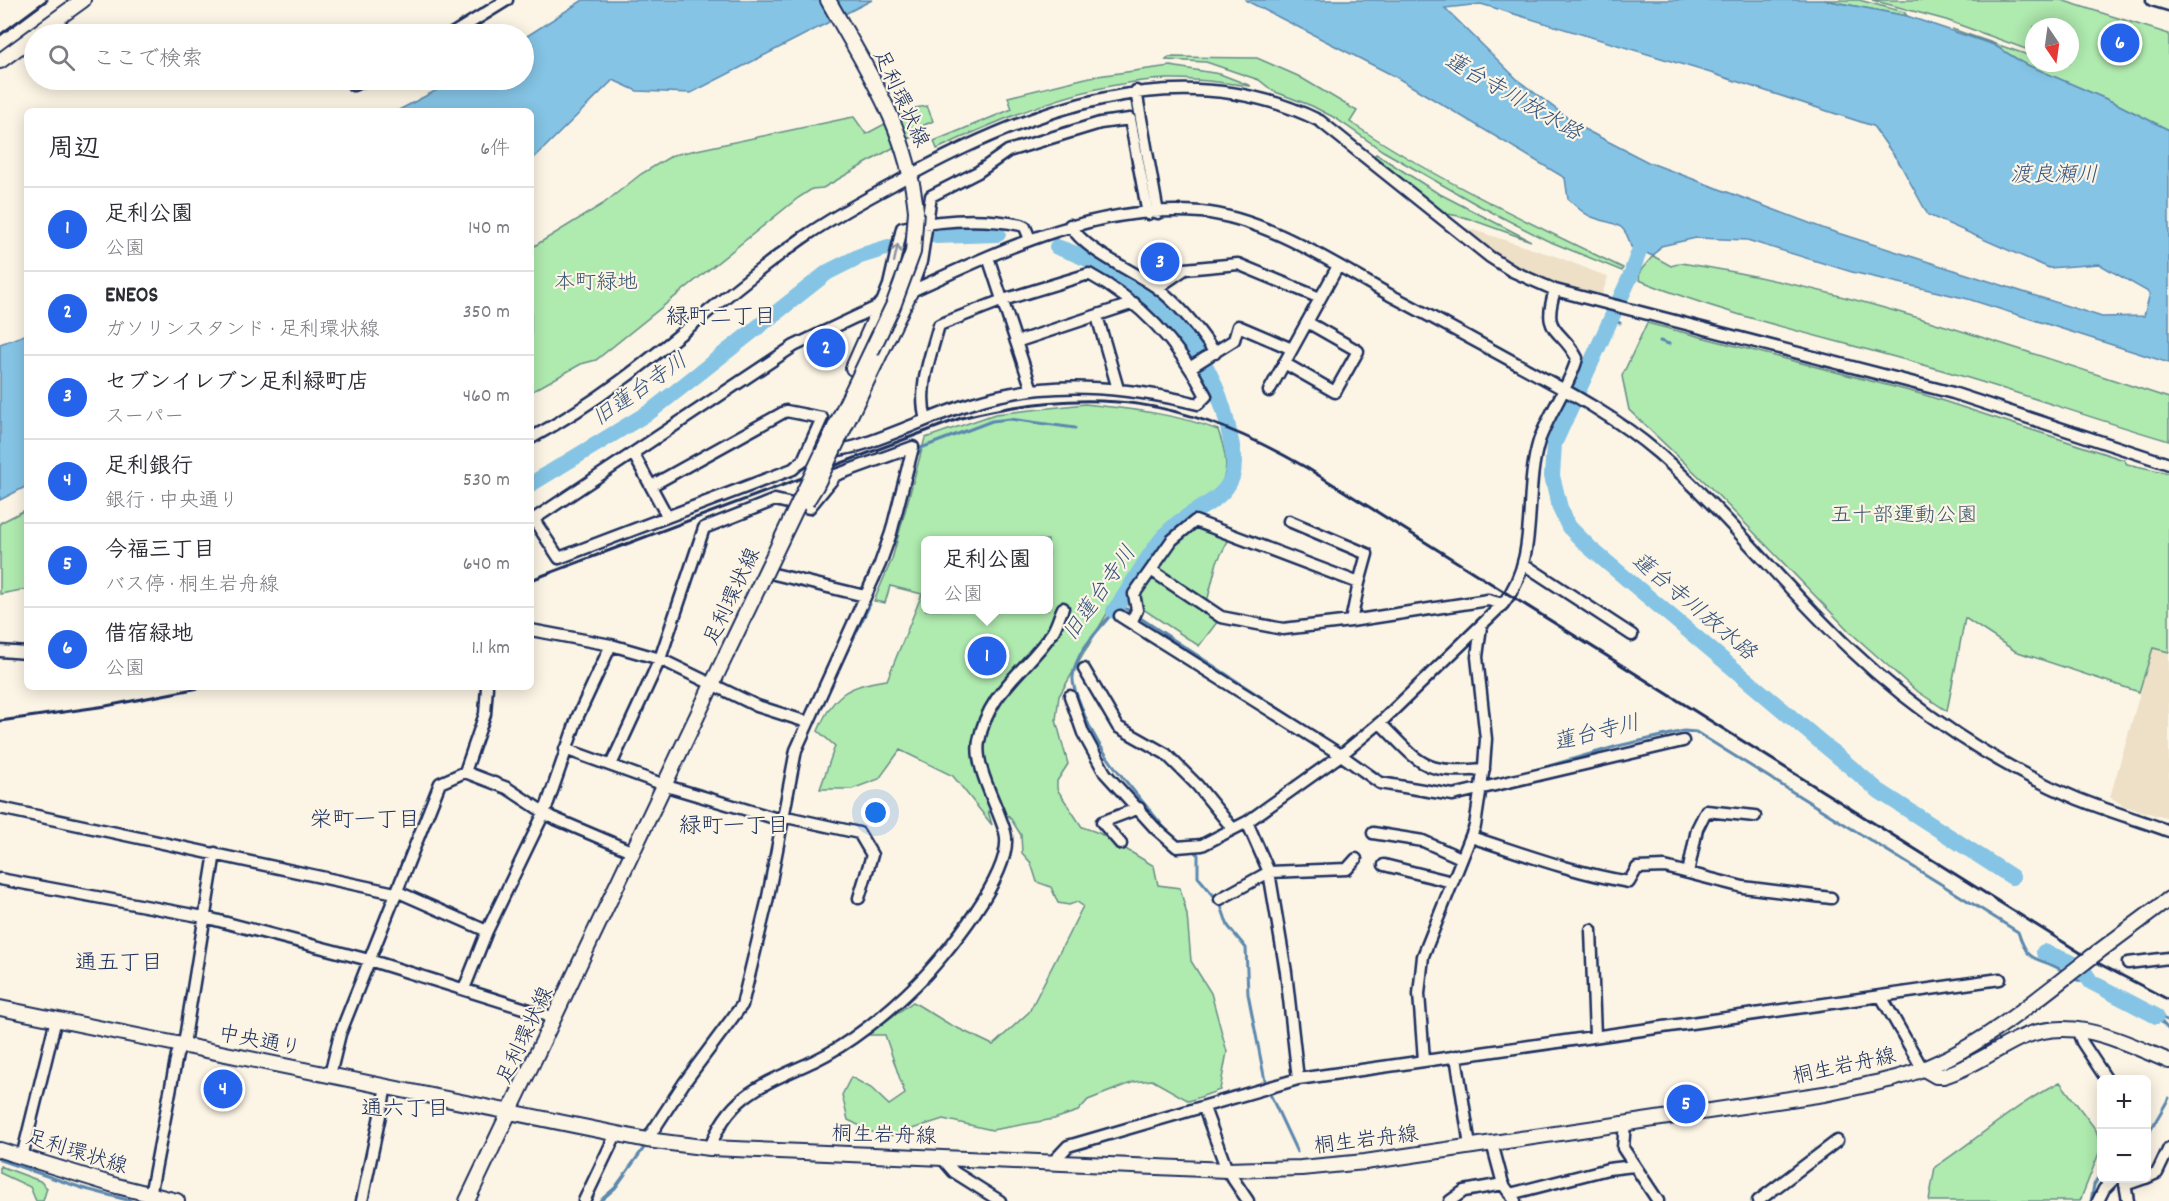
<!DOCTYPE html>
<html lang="ja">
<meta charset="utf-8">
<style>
body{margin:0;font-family:Dekko,"Klee One",sans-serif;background:#f2f2f3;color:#2b2b33}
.controls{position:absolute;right:18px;bottom:18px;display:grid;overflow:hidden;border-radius:9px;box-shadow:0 3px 15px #0003}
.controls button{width:54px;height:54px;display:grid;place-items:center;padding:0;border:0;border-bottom:2px solid #e1e1e2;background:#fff;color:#2b2b33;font:30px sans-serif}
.compass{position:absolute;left:2025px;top:18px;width:54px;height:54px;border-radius:50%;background:#fff;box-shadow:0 3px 15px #0003;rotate:167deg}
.you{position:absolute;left:876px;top:813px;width:21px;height:21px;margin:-15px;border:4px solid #fff;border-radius:50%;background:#1a73e8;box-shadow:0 0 0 9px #1a73e833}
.badge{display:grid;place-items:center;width:39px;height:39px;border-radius:50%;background:#2563eb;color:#fff;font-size:20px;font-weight:700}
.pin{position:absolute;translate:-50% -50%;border:3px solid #fff;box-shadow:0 2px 6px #0006}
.popup{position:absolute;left:921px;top:536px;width:132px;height:78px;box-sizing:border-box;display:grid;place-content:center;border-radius:9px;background:#fff;filter:drop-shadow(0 2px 4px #0005);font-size:20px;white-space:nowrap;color:#7c7c81}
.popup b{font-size:22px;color:#2b2b33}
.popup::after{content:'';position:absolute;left:50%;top:100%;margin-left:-12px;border:12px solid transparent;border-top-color:#fff}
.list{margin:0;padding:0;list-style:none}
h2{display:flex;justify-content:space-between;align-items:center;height:78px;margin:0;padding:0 24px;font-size:26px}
h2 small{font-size:20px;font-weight:400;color:#7c7c81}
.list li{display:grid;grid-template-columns:39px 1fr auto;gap:18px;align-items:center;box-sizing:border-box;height:84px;padding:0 24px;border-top:2px solid #e1e1e2}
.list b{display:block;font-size:22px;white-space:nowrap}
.list p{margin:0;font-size:20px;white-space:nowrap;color:#7c7c81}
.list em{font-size:20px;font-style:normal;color:#7c7c81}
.icon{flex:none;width:33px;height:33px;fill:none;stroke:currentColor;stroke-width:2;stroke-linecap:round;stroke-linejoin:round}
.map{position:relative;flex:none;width:2169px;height:1201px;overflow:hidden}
.search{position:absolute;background:#fff;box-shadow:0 3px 15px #0003;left:24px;top:24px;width:510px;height:66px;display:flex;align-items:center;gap:15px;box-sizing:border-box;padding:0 21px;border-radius:33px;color:#7c7c81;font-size:22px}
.panel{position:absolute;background:#fff;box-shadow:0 3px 15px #0003;left:24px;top:108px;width:510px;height:582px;border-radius:9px}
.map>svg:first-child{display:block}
</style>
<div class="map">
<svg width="2169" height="1201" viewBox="0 0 2169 1201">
<rect width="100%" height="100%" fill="#fcf5e5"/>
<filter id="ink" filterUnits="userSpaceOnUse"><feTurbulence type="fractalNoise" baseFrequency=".0167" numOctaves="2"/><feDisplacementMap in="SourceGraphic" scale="12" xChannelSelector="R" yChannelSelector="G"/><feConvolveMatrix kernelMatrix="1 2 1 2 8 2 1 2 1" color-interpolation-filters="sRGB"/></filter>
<g filter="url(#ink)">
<path fill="#eee0c7" d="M1467,228L1558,257L1608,277L1601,297L1570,290L1526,273L1476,239L1465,230Z
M2153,648L2169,652V819L2124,806L2110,797Z"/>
<path fill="#afeaaf" stroke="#658c86" stroke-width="1.5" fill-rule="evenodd" d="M1824,0H1859L1904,12L1907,16Z
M1872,0H2061L2169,34V130L2113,102L2025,64L1994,45L1952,29L2034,57V63H2050L2061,67L2063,63H2070V27H2034V52L1946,20Z
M1169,57L1257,58L1298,76L1357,111L1350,122C1437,180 1530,223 1623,268L1622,271L1546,240L1476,204L1383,151L1335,118L1312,106L1273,91L1259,80L1206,62L1166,60Z
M1170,66L1220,74L1251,86C1223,83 1196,78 1168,79C1088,82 1009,115 937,149L934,141L1012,109L1008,97L1090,77Z
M927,106L933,121L916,129L917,134L823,188L812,189L798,198L596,360L581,364L531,392V248L603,204L641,174L673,155L848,118L854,117L866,134L915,108Z
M1376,154L1436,192L1531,241L1464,217L1442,213L1374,156Z
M1653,256L1671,266L1681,263C1844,287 2012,347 2169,398V441C2083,416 1999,385 1913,362C1820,336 1728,316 1639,280L1640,271Z
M1647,323L1925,395L2124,460L2127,464L2169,473V652L2153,648L2139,692L2015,651L1965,618L1947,711L1914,689L1851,633L1708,485L1629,410L1622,376Z
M1085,404C1131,409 1177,414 1218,430C1238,485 1218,492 1175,520L1231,535L1217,562L1206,606L1221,617L1199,646L1119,593L1059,696L1056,720L1068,764L1057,781V789L1082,827L1099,833L1154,866L1158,885L1180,888L1187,915L1191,961L1211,993L1227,1052L1220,1090L1189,1101L1152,1080L1134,1082L1088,1100L1078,1111L1054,1119L992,1130L943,1119L884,1138L848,1120L842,1095L851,1077L871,1088L889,1105L905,1094L885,1035H866L913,1002L949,1024L993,1045L1029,1012L1083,906L1077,902L1069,905L1058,903L1051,887L1037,882L1031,863L1022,853L1021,835L1009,816L988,811L992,825L953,776L900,750L879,779L852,789H820L835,746L818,731C833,694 848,685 887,680L922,594L890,586L885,603L874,601L892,559L925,438L995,414ZM926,540H1048V610H926Z
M27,509V589L0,594V523Z
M2060,1082L2096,1130L2101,1148L2080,1201H1929L1935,1167C1977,1139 2015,1105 2060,1082Z
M0,1166L40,1181L47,1188L43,1201H36L30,1187L0,1173Z"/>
<path fill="#85c4e5" stroke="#5b88af" stroke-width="1.5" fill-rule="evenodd" d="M583,0H872L691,93L637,91L613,80L531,161V111H397L456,80H524V38Z
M1245,0H1824L1907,16L1994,45L2025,64L2113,102L2169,130V363L1968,299L1852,272L1747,240L1696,238L1661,246L1653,256L1631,247C1624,219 1614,226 1592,217C1583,214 1575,205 1568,199L1565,178L1396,77ZM1481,4L1714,74L1873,126L1900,164L1928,215L2049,268L2099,264L2150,293L2144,316L2102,317L1825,229L1648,162L1580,127L1519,81L1445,8Z
M27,334V486L0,500V344Z"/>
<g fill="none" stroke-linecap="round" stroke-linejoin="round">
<path stroke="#5b88af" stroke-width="3" d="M1610,320L1620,323
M1660,341L1669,344
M919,453L921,448L992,421L1010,419L1075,428
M889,554L915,465
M879,581L885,566
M1119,604L1383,777L1434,787
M1114,611C1099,630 1075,652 1073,677C1072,686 1077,695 1080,703C1097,756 1137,792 1170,835
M836,674L870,604
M1528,772L1618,746L1684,731L1696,732L2018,932C2030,968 2037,954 2063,971
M1193,848L1198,855V877L1220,903L1228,926L1246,948L1248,994L1266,1086
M2077,980L2091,982
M749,997L753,980
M2156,1016L2169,1030
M2158,1016L2169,1021
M1269,1092L1297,1152
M2146,1138L2169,1098
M0,1160L82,1188L131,1201
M600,1201L615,1188L646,1145
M2091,1201L2094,1185L2102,1170"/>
<path stroke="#85c4e5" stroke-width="16" d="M936,236L998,234
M1057,247C1140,275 1210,340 1228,427C1231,443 1237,461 1232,477C1222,504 1190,509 1171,529C1147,553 1134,585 1114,611
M1633,268L1647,230
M1631,275L1554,444L1552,476L1560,508L1569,527L1590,548L1879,791L2012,877
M531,484L651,411L828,272L860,256L889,247
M2044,952L2072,963
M2085,973L2091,982L2156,1016"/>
<g stroke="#1b2f5e" stroke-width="15">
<path id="minor" d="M2152,0L2169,5
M452,34L507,0
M353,85L365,80
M1136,91L1158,213
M1070,225C1086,252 1131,269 1156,287C1180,305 1199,329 1215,353
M988,257L1032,390
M1157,288L1185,269L1238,264L1320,298
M910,292L921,262L931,196L978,172L1008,151L1100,123L1130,119L1148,214
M905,294C999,251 1095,203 1201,212C1266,218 1334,264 1390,295C1434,318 1477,342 1521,366C1569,392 1616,417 1658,453C1727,513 1783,586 1850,649C1915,711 1995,765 2078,799C2108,811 2139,820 2169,831
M881,305L889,285L902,228C941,220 981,217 1021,225L1025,227L1030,239
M1097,316L1118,389
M1016,342L1134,303
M1284,363L1335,392L1358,351L1307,322
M1191,367L1234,340L1238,326L1292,349
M1269,391L1338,266
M531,438C635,383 710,303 804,237C833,217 864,200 894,184C1022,112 1179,50 1320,121L1490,257L1512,271L1555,290L1953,393L2169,464
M633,453L667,516
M651,486L786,411L822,418L803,460
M534,520L559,558L793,469C814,449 836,453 860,445C898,433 934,415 972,403C1047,379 1124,386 1198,404L1206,396C1179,343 1141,302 1089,274L1003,300L939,325C931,355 917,388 926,420
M531,521L794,346L885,303
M1289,521L1367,554L1359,583
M1525,565L1632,635
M1151,570L1221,617L1283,629L1351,621L1488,600L1503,604
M774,574L865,596
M1120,616L1341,755L1380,783L1453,795L1683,741
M1131,623L1137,610L1134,594L1172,540L1195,521L1359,583L1351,621
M531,630L611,645L660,659L757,706L807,722
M0,651L27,653
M1084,669L1118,727L1166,754L1197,785L1233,829
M1070,696L1083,733L1105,773L1155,828L1177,847L1202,845L1247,822L1341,755L1382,721L1503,604C1541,556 1522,496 1539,441C1548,415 1572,381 1577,358C1560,326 1541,335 1555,290
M1380,723C1422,765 1422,774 1484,769
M565,749L673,788L781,820
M611,765L660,659L704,528L775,500L809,508L836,475L913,447L891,533L880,564L796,750L767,902L742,1005L684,1083L647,1140
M465,772L507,788L551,817L631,851
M0,808L395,893
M782,816L859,833L872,855L859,898
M1247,822L1269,872L1286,972L1298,1079
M1373,833L1423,841L1461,858
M1471,837C1524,854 1574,873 1629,882L1637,868L1665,867L1743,887L1831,898
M1121,844L1102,822L1139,808
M1384,865L1452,882
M1688,873L1697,829L1706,811L1755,816
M0,879L204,917L369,960L555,1018
M396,891L487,931
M1220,899L1269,872L1347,869L1356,859
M1591,930L1595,1036
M2128,963L2169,958
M464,989L487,931L545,811L578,716L611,645
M1881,996L1922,1068
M2077,1029L2082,1042L2107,1080
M1456,1056L1470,1146
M1424,1060L1419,994L1423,956L1475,826L1484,766L1486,739L1477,657L1481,626
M330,1075L340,1034L440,783L465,772L485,714L487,687
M1204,1108L1227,1170L1248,1201
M1625,1123L1623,1148L1658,1201
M1492,1143L1503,1184L1515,1201
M710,1148C729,1093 767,1083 814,1061C848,1045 889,1012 916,985C943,958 1016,871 1005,832C998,806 974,767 979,741C988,692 1026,671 1052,633C1057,626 1059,616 1063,608
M22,1157L56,1019
M941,1157L954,1172L1000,1201
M1052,1163L1068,1146L1298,1079L2000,979
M2124,1178L2128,1201
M2146,1178L2157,1173L2169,1148
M2125,1185L2145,1178
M1510,1194L1608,1169L1634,1166
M149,1201L177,1055L185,1038L215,853
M362,1201L386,1087
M584,1201L616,1134
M1450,1201L1464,1191L1503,1184
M1758,1201L1837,1141
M2098,1201L2104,1189L2115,1178"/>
</g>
<g stroke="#1b2f5e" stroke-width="18">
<path id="major" d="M828,0C867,70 908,129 916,211
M36,34L83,0
M0,61L34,36
M876,362L910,292
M853,368L881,305
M2098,952L2169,899
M0,1008L647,1140L710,1148L1227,1170L1301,1168L1365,1162L1824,1094C1848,1089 1873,1084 1896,1078C1968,1058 2027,1007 2085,962
M1922,1068L1936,1076H1943C1970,1068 1993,1051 2018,1039C2071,1014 2120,1041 2169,1061
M0,1150L117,1186L177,1201
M467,1201L726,655"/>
</g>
<use href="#minor" stroke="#fcf5e5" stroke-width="10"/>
<use href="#major" stroke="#fcf5e5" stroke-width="14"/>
<path stroke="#1b2f5e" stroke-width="3" d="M0,35L47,0
M531,580L961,418C1095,384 1188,399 1307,468L2092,960L2169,1000
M0,721L106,706L204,687"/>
<g stroke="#1b2f5e" stroke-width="18" stroke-linecap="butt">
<path id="major-bridge" d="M806,502L816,486L876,362
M726,655L893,306L913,252L916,211
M2085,962L2098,952"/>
</g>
<use href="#major-bridge" stroke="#fcf5e5" stroke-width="14"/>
</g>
<defs><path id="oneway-shaft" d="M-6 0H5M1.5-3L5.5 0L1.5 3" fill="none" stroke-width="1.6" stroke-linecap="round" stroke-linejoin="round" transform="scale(1.5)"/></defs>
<use stroke="#8c92a2" href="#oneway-shaft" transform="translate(896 253) rotate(-78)"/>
</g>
<g text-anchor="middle" stroke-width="4.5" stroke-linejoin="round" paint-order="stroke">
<g font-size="21" fill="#1b2f5e" stroke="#fcf5e5">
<text transform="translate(902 98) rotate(65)" y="7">足利環状線</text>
<text transform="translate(731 596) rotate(-65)" y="7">足利環状線</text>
<text transform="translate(524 1035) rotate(-65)" y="7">足利環状線</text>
<text transform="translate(260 1040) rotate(11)" y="7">中央通り</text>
<text transform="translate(1844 1065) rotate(-12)" y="7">桐生岩舟線</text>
<text transform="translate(884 1134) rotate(2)" y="7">桐生岩舟線</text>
<text transform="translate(1366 1139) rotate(-7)" y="7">桐生岩舟線</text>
<text transform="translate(77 1151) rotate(17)" y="7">足利環状線</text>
</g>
<g font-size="21" fill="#39546e" stroke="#fcf5e5">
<text x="596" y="288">本町緑地</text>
<text x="1904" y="521">五十部運動公園</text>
</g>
<g font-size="22" font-style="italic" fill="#365480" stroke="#fcf5e5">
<text transform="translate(1514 95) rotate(30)" y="8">蓮台寺川放水路</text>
<text x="2054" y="181">渡良瀬川</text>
<text transform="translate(639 388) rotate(-35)" y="8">旧蓮台寺川</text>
<text transform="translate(1098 592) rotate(-55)" y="8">旧蓮台寺川</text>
<text transform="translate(1695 605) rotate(40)" y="8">蓮台寺川放水路</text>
<text transform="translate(1596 731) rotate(-14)" y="8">蓮台寺川</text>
</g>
<g font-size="22" fill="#1b2f5e" stroke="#fcf5e5">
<text x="721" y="323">緑町二丁目</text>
<text x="365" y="826">栄町一丁目</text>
<text x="734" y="832">緑町一丁目</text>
<text x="119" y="969">通五丁目</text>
<text x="405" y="1115">通六丁目</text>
</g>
</g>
</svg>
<div class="controls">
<button>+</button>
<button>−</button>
</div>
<svg class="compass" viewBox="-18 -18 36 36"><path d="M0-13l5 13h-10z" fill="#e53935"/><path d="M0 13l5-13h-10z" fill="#7c7c81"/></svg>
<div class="you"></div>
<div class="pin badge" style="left:987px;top:656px">1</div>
<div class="popup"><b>足利公園</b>公園</div>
<div class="pin badge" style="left:826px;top:348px">2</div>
<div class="pin badge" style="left:1160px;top:262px">3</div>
<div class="pin badge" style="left:223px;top:1089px">4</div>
<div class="pin badge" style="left:1686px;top:1104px">5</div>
<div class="pin badge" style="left:2120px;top:43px">6</div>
<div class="search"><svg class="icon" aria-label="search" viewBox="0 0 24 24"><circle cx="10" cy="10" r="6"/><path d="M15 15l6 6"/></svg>ここで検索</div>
<section class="panel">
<h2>周辺<small>6件</small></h2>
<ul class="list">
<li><span class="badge">1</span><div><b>足利公園</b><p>公園</p></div><em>140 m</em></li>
<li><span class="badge">2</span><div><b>ENEOS</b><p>ガソリンスタンド · 足利環状線</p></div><em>350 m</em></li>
<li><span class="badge">3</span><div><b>セブンイレブン足利緑町店</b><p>スーパー</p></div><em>460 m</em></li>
<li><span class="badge">4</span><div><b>足利銀行</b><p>銀行 · 中央通り</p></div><em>530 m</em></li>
<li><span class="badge">5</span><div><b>今福三丁目</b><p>バス停 · 桐生岩舟線</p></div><em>640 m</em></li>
<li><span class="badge">6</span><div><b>借宿緑地</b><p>公園</p></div><em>1.1 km</em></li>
</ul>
</section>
</div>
